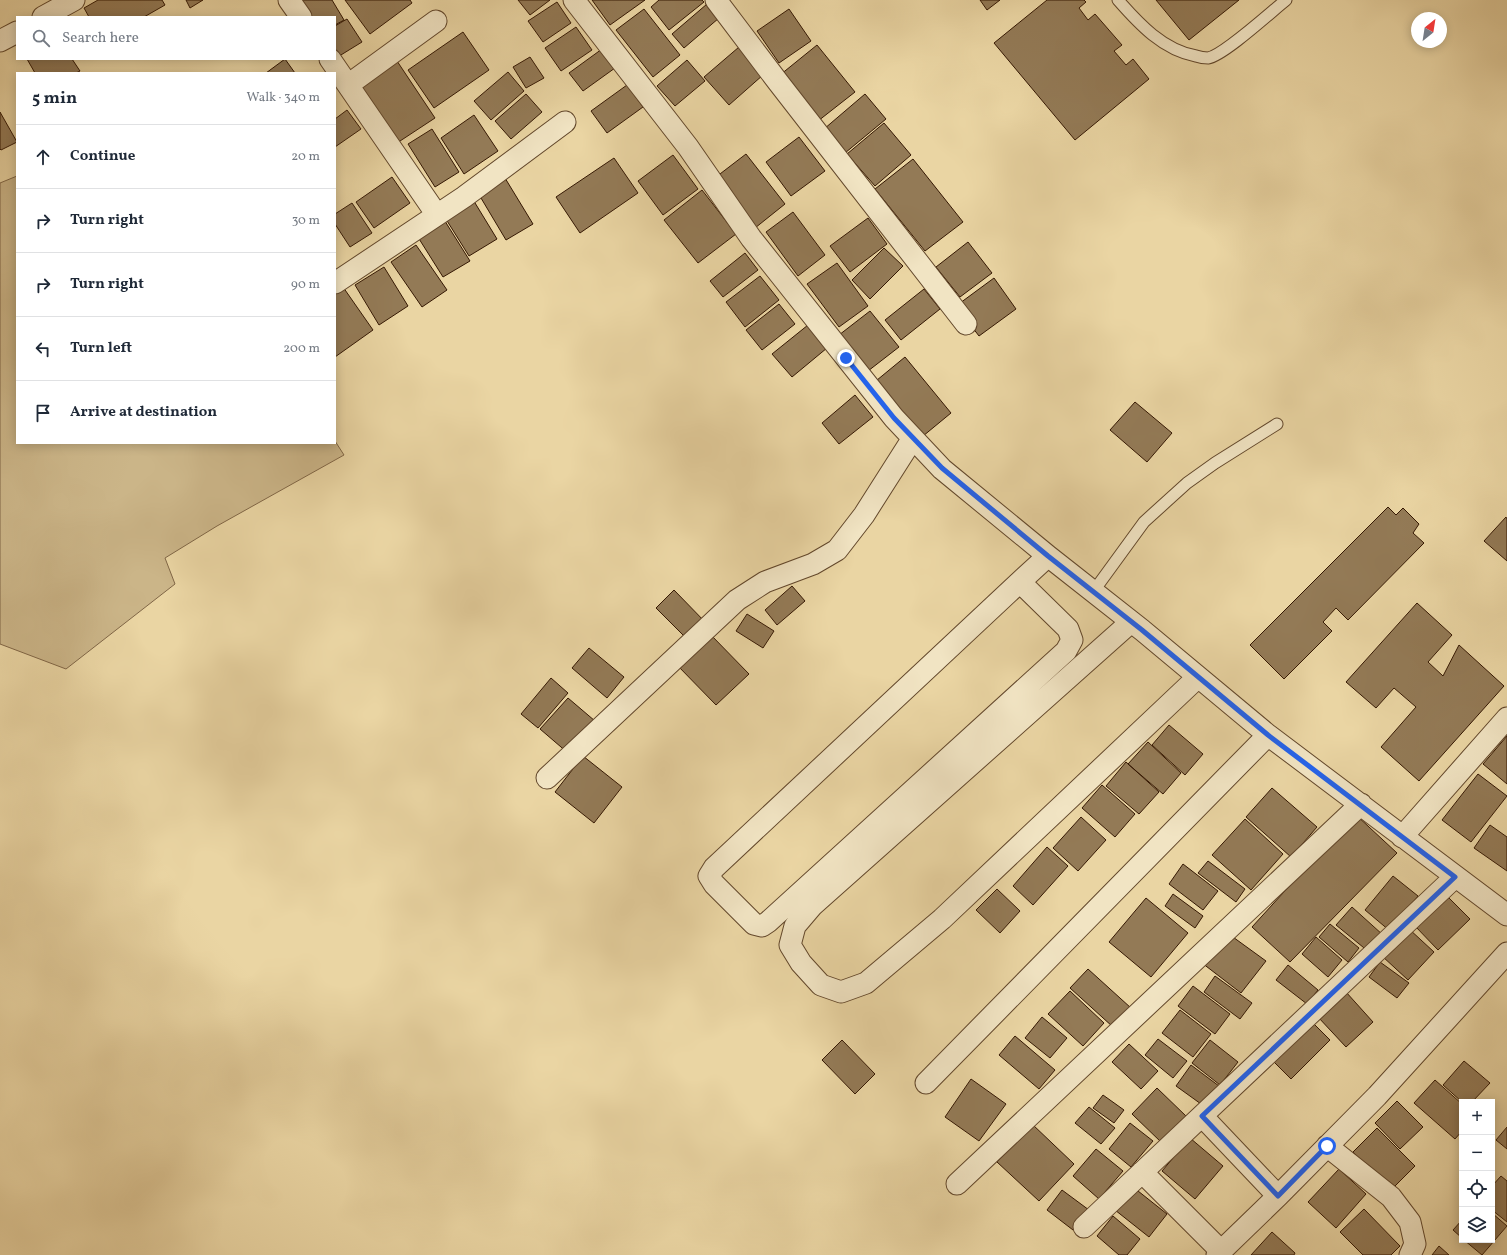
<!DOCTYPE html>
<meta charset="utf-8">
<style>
body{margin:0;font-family:Vollkorn,serif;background:#f2f2f3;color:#1f2937}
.controls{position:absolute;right:12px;bottom:12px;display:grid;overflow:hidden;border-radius:0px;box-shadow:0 2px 10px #0003}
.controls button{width:36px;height:36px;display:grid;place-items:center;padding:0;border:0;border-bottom:1px solid #e0e1e3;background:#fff;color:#1f2937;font:20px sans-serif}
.compass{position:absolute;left:1411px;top:12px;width:36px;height:36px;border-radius:50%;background:#fff;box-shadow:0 2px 10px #0003;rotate:30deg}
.stop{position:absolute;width:12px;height:12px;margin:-9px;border:3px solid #2563eb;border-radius:50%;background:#fff}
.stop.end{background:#2563eb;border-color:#fff;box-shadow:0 1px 4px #0008}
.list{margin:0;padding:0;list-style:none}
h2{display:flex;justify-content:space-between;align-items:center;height:52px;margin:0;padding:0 16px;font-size:17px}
h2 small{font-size:13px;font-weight:400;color:#747a83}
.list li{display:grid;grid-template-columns:26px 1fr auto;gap:12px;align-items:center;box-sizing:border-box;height:64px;padding:0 16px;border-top:1px solid #e0e1e3}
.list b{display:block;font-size:15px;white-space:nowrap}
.list em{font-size:13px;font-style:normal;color:#747a83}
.icon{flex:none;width:22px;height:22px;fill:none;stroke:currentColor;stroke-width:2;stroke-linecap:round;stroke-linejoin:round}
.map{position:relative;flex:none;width:1507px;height:1255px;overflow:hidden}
.search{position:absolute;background:#fff;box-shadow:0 2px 10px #0003;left:16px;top:16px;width:320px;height:44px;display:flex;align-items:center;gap:10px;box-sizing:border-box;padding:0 14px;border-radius:0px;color:#747a83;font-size:15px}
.panel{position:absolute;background:#fff;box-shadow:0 2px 10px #0003;left:16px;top:72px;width:320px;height:372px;border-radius:0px}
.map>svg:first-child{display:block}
</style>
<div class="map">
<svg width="1507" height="1255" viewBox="0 0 1507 1255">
<rect width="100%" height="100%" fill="#ead5a3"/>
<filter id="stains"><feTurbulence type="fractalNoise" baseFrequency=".005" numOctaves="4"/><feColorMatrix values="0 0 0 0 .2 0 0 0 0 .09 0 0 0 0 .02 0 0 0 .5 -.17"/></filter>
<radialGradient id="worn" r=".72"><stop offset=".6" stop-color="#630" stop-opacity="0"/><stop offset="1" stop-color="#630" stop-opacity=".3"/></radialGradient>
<path fill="#cbb588" stroke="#806646" d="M17,176V443H335V441L344,455L217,526L165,558L175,584L66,669L0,644V183Z"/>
<path fill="#937a56" stroke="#351803" d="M98,0H162L165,5L144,17H89L84,8Z
M186,0H203L190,8Z
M299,0H332L344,20L335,25V17H309Z
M345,0H410L412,3L370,34Z
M518,0H550L530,15Z
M592,0H645L610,25Z
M659,0H702L704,2L669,30L651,7Z
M980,0H1000L987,10Z
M1047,0H1084L1086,2L1079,8L1088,20L1095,14L1122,45L1114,51L1126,65L1133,59L1149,79L1075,140L994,43Z
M1156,0H1239L1189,40Z
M557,2L571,23L543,42L528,21Z
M707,4L719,18L684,48L672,34Z
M644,9L680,55L653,77L616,30Z
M789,9L811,41L779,63L757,31Z
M347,19L362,42L336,58L335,56V26Z
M576,27L592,50L561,71L545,48Z
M463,32L489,70L434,108L408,70Z
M817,45L855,92L818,121L780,75Z
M739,47L763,75L729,105L704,77Z
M602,49L615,68L583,91L569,73Z
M530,57L544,78L526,88L513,67Z
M27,59H72L80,71L76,73H35Z
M285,59L295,73H266Z
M687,60L705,81L675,106L657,86Z
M397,61L435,118L397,143L360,85Z
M508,72L524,91L491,120L474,101Z
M627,85L643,107L607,133L591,111Z
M526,94L542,112L511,139L495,121Z
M865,94L886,119L845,153L824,129Z
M347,110L361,129L335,147V119Z
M0,112L17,142L1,150L0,149Z
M474,115L498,151L464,174L441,138Z
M884,123L911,155L875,186L847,154Z
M432,129L459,172L435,187L408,144Z
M799,137L825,171L791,196L766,162Z
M746,154L785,204L755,228L716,177Z
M673,155L698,189L663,215L638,181Z
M614,158L638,193L580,233L556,197Z
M913,159L963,222L925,251L875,189Z
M392,177L410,203L374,228L356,202Z
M505,178L533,224L506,240L478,193Z
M702,190L736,234L698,263L664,220Z
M472,198L497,239L469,256L444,216Z
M352,203L372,233L350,247L335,224V214Z
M793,212L825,255L798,276L766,232Z
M443,218L470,261L443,277L416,234Z
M868,218L887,244L850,272L830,246Z
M968,242L992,273L960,297L936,267Z
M416,245L447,290L422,307L391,262Z
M884,248L903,266L870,299L852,280Z
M745,253L758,270L723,297L710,281Z
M837,263L868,306L839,327L807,284Z
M384,267L408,306L379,325L355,285Z
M760,276L779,300L745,327L726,302Z
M994,278L1016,309L979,336L956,306Z
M343,287L373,330L335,357V293Z
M924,289L940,309L901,340L885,320Z
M779,304L795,324L762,350L746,330Z
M870,311L899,347L868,371L839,335Z
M808,325L827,348L792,377L772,354Z
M905,357L951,413L917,441L871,385Z
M855,395L873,417L839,444L822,423Z
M1135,402L1172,433L1147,462L1110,430Z
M1388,507L1396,515L1403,508L1419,524L1413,533L1424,543L1348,620L1336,608L1323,622L1332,631L1284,679L1250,645Z
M1506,517L1507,519V561L1484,541Z
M792,586L805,601L777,625L765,610Z
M674,590L708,625L690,642L656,608Z
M1417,603L1452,635L1428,662L1443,676L1459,645L1504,686L1419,781L1381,747L1416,707L1394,688L1376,708L1346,682Z
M747,614L774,631L763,648L736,631Z
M710,634L749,674L716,705L677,665Z
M589,648L624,677L607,698L572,668Z
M551,678L568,693L538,728L521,714Z
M568,698L595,721L568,753L540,729Z
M1169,725L1203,754L1185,775L1152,745Z
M1507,736V784L1483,764Z
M1148,742L1181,773L1163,794L1128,764Z
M583,756L622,787L594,823L555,792Z
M1126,762L1159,792L1139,814L1106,786Z
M1478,774L1507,796L1471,842L1442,820Z
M1102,785L1135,814L1115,837L1082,808Z
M1272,788L1317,827L1291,857L1246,817Z
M1355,814L1397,853L1290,962L1252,927Z
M1081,817L1106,840L1078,871L1053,848Z
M1245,819L1283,854L1251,890L1212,855Z
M1490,825L1507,837V871L1474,848Z
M1047,847L1068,866L1033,905L1013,886Z
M1208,861L1245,889L1236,902L1198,873Z
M1183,864L1218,891L1203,910L1169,884Z
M1393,876L1418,896L1390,931L1365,910Z
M997,889L1020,911L1000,933L976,910Z
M1173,894L1203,916L1195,928L1165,906Z
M1447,896L1470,919L1438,950L1415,926Z
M1146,898L1188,933L1151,977L1109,942Z
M1352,907L1383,935L1369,952L1336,925Z
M1330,924L1359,948L1348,962L1319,937Z
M1408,928L1434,952L1408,980L1382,956Z
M1226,932L1266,961L1241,993L1202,963Z
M1316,937L1342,960L1328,977L1302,954Z
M1380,962L1409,983L1397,998L1369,977Z
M1288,965L1318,990L1307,1004L1276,980Z
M1088,969L1131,1008L1113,1027L1070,988Z
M1215,976L1252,1003L1240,1019L1204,992Z
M1193,986L1230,1014L1215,1034L1178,1006Z
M1070,991L1104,1023L1083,1046L1048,1014Z
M1346,992L1373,1022L1346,1047L1318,1017Z
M1180,1010L1211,1034L1193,1057L1162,1033Z
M1042,1017L1067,1038L1050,1058L1025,1038Z
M1308,1018L1330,1040L1291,1079L1269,1057Z
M1015,1036L1055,1070L1039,1089L999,1055Z
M1158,1039L1187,1061L1173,1078L1145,1055Z
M842,1040L875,1074L855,1094L822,1060Z
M1210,1040L1238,1062L1220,1085L1192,1063Z
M1129,1044L1158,1071L1141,1089L1112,1062Z
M1464,1061L1490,1083L1472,1102H1462L1443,1085Z
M1191,1065L1223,1089L1208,1109L1176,1086Z
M971,1079L1006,1104L979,1141L945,1117Z
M1435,1080L1462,1104V1131L1455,1139L1414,1103Z
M1157,1088L1187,1117L1162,1143L1132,1114Z
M1103,1095L1124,1110L1114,1123L1093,1108Z
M1397,1101L1423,1127L1400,1149L1375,1123Z
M1089,1107L1115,1128L1101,1144L1075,1123Z
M1130,1123L1153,1141L1131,1167L1109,1149Z
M1032,1124L1074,1164L1039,1201L997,1162Z
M1507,1127V1149L1496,1140Z
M1377,1128L1415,1166L1391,1190L1353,1152Z
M1190,1138L1223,1166L1195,1199L1162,1171Z
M1096,1149L1123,1171L1099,1199L1073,1176Z
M1339,1169L1366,1194L1336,1228L1308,1202Z
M1501,1176L1507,1181V1222L1492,1210V1186Z
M1133,1187L1167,1214L1149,1237L1115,1210Z
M1062,1190L1089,1210L1073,1230L1047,1210Z
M1364,1209L1400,1246L1391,1255H1363L1340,1232Z
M1492,1213L1507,1226L1482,1255L1464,1240H1492Z
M1113,1216L1140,1239L1127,1255H1119L1097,1236Z
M1462,1220V1238L1453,1230Z
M1272,1232L1295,1253L1294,1255H1251Z
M1439,1246L1449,1255H1432Z"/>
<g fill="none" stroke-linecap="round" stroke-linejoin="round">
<g stroke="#62472b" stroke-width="13">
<path id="lane" d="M1118,0C1139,24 1163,50 1196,56C1199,57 1204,58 1208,58C1223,56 1271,12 1286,0
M1093,592L1144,522L1166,502L1187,483L1215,463L1277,424"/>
</g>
<g stroke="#62472b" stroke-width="23">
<path id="street" d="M289,0L301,17
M574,0L688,147L751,238L894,418L942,469L1048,556L1142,630L1268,735L1507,915
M716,0L778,82L966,324
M43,17L74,0
M0,41L17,32
M330,59L437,215
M348,85L436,21
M335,283L464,197L565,122
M1020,582L1068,629L1072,640L1066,651L768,922L762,926L754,924L714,884L709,876L714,868L1024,578L1048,556
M1131,622L812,906L795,926L790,945L801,963L821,985L841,992L866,983L942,919L1198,677
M547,778L737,600L765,582L813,564L837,550L864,515L913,438
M1402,837L1507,718
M926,1083L1268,735
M1202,1116L1278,1196
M1327,1146L1391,1197L1410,1222L1415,1244L1410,1255
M1142,1172L1221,1251
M957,1184L1361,804
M1084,1227L1455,877
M1217,1255L1278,1196L1377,1096L1507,953"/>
</g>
<use href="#lane" stroke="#f1e4c3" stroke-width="11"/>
<use href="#street" stroke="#f1e4c3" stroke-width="21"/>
</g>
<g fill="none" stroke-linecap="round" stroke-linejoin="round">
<path stroke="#2563eb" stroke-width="5" d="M846,358L894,418L942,468L1048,556L1142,630L1268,735L1455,877L1202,1116L1278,1196L1327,1146"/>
</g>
<rect width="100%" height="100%" filter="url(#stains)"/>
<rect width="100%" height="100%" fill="url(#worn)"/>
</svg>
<div class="controls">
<button>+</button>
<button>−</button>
<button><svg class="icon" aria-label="locate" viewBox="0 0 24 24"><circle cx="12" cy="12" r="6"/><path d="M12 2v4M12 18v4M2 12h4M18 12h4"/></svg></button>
<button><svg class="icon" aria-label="layers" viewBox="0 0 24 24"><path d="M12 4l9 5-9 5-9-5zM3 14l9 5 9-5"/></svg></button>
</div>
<svg class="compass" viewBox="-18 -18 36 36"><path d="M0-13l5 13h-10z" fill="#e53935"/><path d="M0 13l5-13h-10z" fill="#747a83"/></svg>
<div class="stop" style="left:1327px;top:1146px"></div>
<div class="stop end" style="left:846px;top:358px"></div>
<div class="search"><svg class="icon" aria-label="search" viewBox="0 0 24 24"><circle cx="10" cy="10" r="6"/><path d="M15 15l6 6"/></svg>Search here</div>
<section class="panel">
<h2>5 min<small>Walk · 340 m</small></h2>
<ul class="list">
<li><svg class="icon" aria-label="ahead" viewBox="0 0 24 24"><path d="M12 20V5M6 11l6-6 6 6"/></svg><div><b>Continue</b></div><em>20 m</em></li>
<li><svg class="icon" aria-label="right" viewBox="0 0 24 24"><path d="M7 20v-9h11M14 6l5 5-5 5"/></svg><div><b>Turn right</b></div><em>30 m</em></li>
<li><svg class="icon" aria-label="right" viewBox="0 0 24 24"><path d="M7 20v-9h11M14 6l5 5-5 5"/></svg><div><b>Turn right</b></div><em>90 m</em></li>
<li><svg class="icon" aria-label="left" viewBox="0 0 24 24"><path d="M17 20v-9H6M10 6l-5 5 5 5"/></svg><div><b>Turn left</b></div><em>200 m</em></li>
<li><svg class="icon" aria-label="arrive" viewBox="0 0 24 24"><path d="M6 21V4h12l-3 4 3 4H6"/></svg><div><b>Arrive at destination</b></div></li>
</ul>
</section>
</div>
